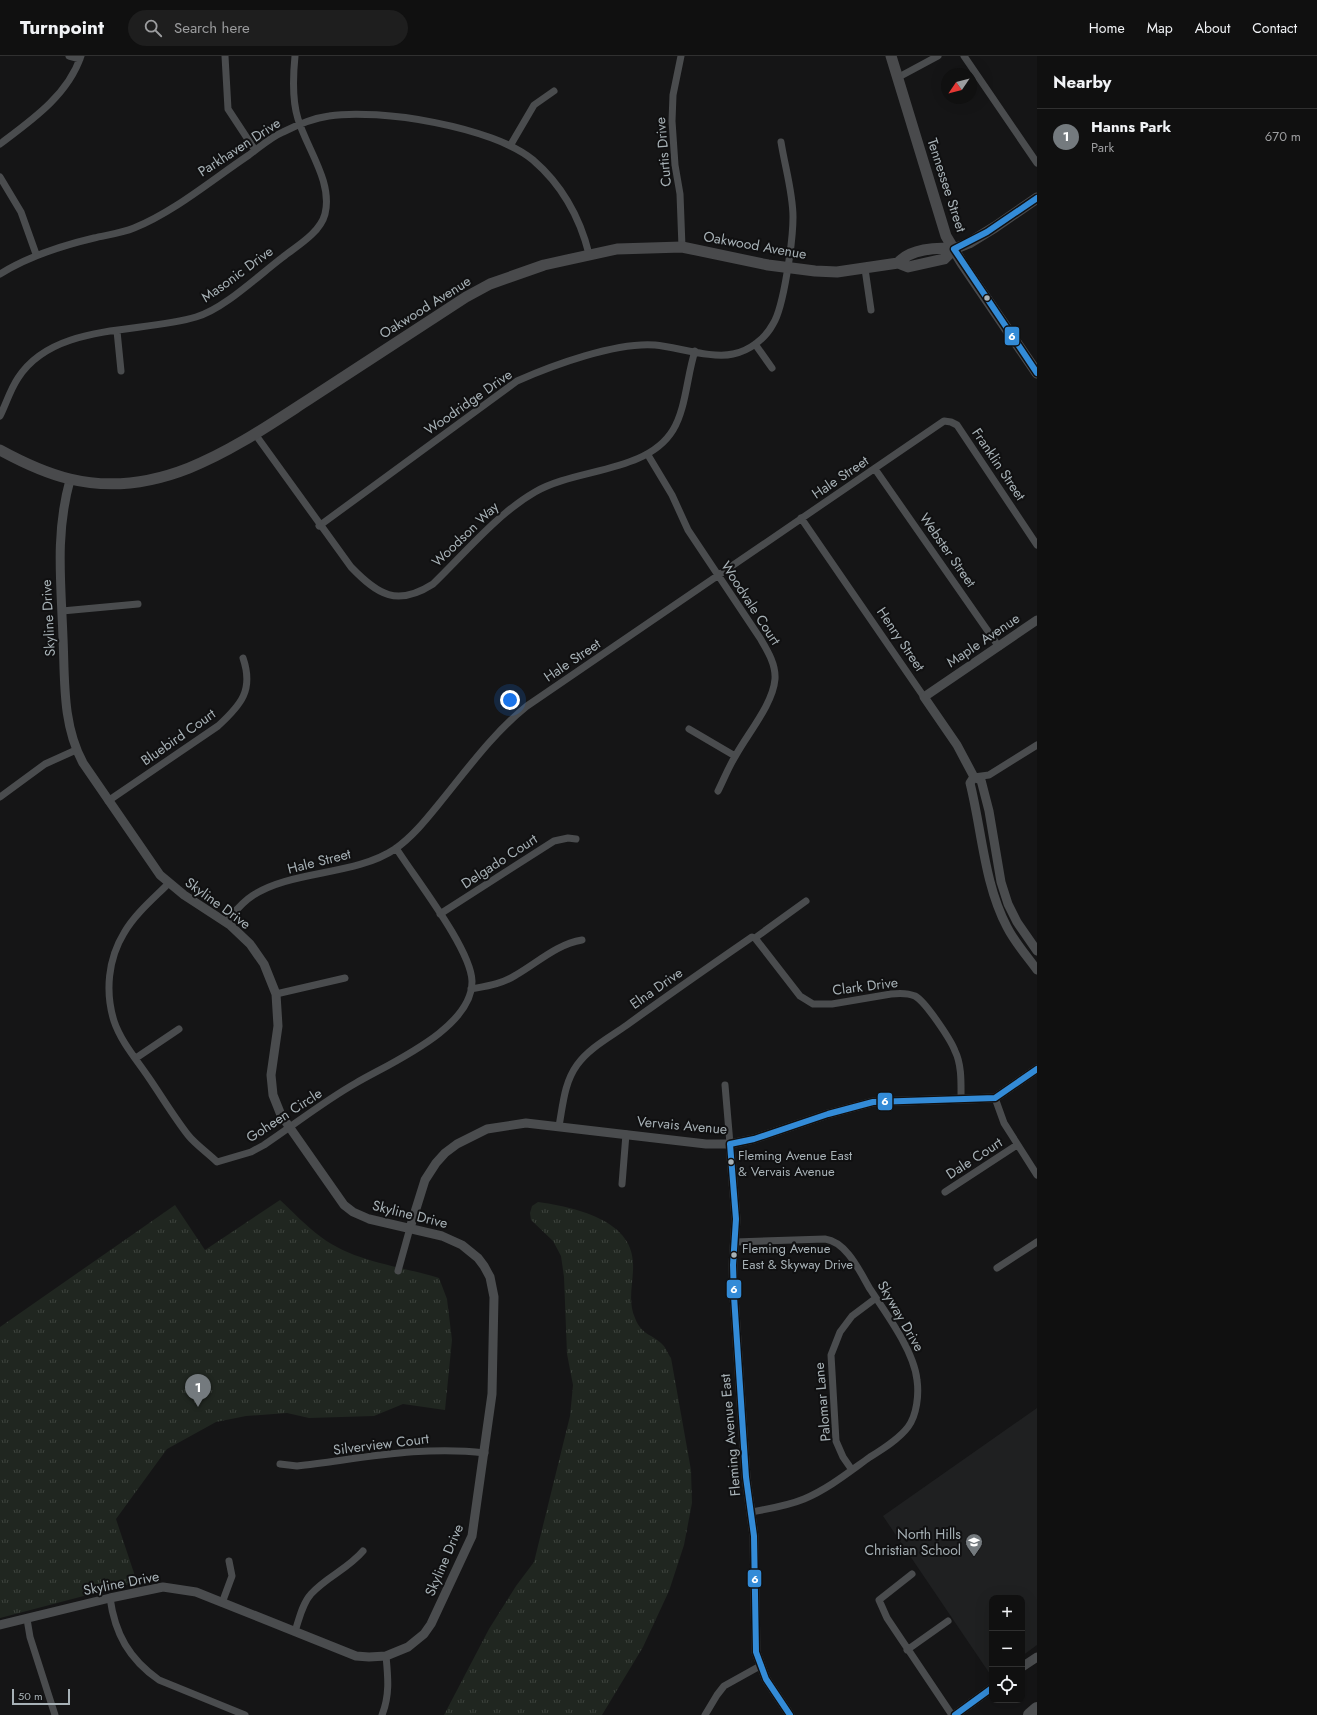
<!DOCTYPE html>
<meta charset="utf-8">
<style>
body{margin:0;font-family:Jost,sans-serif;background:#1e1e1e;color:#f1f3f6}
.controls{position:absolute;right:12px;bottom:12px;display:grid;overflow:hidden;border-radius:8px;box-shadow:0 4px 16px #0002}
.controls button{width:36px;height:36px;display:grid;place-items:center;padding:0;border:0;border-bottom:1px solid #303030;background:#101010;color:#f1f3f6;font:20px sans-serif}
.compass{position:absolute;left:941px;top:12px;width:36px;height:36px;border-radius:50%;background:#101010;box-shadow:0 4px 16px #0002;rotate:235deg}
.scale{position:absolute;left:12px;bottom:10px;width:58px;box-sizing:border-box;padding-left:4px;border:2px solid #a7b1b6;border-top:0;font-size:11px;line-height:14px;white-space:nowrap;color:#a7b1b6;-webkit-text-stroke:3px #101011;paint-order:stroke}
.you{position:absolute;left:510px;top:644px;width:14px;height:14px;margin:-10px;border:3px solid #fff;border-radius:50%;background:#1a73e8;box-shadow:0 0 0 6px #1a73e833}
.badge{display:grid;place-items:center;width:26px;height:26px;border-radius:50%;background:#747a7e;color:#fff;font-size:13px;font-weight:700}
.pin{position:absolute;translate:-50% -33px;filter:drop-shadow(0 1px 2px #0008)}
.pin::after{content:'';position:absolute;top:21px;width:14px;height:12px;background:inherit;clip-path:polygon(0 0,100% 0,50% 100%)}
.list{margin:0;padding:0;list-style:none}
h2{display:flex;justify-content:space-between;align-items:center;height:52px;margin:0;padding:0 16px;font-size:17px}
h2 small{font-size:13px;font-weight:400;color:#9c9d9f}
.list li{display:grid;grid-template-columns:26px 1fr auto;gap:12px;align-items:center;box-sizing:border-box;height:56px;padding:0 16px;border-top:1px solid #303030}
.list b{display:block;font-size:15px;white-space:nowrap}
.list p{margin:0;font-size:13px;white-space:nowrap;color:#9c9d9f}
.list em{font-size:13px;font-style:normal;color:#9c9d9f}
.icon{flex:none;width:22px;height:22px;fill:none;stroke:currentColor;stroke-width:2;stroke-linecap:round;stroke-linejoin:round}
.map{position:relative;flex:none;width:1037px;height:1659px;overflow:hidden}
header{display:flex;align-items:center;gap:24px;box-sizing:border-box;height:56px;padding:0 20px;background:#101010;border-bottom:1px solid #303030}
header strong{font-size:19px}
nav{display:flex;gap:22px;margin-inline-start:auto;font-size:14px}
.search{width:280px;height:36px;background:#1e1e1e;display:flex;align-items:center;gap:10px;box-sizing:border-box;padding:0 14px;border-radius:22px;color:#9c9d9f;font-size:15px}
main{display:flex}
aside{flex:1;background:#101010}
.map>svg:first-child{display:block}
</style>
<header>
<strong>Turnpoint</strong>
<div class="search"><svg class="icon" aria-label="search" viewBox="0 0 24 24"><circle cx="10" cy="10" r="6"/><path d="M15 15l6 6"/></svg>Search here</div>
<nav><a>Home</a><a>Map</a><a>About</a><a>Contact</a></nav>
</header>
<main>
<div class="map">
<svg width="1037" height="1659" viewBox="0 0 1037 1659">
<defs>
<pattern id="grass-tufts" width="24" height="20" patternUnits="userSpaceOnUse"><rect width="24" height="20" fill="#202620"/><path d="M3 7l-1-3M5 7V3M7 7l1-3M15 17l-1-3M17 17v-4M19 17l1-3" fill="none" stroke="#3e433e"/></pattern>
</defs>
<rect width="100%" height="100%" fill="#151516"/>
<path fill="#1f2021" d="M1037,1352V1589L1022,1600V1542H992V1621L883,1460Z"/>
<path fill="url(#grass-tufts)" d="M280,1144C293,1156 306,1170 321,1181C354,1206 400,1210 439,1222L447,1243L452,1284L445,1354L403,1348L374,1360L309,1362L287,1357L246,1360L216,1366L167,1393L116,1463L137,1526L0,1562V1271L175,1149L205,1194Z
M538,1146C573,1151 632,1163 633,1207C634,1225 627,1244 635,1262C642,1280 653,1278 663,1289C666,1292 668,1298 671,1302L691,1414L692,1447L684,1489L669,1535L643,1591L602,1659H444L489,1573L516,1530L534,1506L570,1360L573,1329L567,1298L564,1221L561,1200L553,1185L531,1164L530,1157L532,1150Z"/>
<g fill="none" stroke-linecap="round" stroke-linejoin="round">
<path stroke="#4a4c4e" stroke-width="7" d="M69,0L80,3
M225,0L228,53L255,94
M681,0L673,39L672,65L675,109L680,138L682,191
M964,0L1037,107
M897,22L938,0
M0,88C32,64 68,39 81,0
M510,90L534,49L554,35
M0,121L21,156L36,198
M865,213L871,254
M0,218C29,200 60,190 94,182C107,179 122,177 134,172C174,156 213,123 249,99C260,91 271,81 283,76C297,69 314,62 329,60C379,52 494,71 533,104C562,129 580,162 589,198
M117,275L121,315
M755,288L772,312
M0,360C6,348 10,334 18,322C54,266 140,278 196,261C224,253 259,219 283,201C297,190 320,177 325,158C333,126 307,93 298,63C292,44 293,20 295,0
M255,378L351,511C378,539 397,551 433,528C465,497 497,458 535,436C576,412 647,417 673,374C686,353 687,319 695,295
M648,399L672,439L688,474L760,582C767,594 776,608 775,623C773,648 748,677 736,699C729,710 724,723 718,735
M875,413L999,591
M801,462L924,641
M319,470L517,325C553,309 616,286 655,289C677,291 712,303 733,298C749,295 765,283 773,268C784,251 793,183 793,161C793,137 785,111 781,86
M62,555L138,548
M689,673L735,700
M974,721L989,719L1037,689
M0,741L45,708L76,694
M108,745L218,670C241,649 254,634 243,602
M168,828C153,843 135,858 124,877C108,903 105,936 114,965C121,986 137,1004 149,1022C162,1041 174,1061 188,1079C195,1088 209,1098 217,1106L251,1096L264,1089C294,1069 324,1045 356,1027C390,1007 473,972 472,925C471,893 415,822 396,792
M440,858L554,785L568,782L576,783
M226,866C234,857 241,847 252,840C290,814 355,820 395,793C412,781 425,765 438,749C466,715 492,678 527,650L944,365L951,366L957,369L1037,489
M755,882L800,940L813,948H832L891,938C899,937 908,937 915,940C925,945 951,984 955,995C962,1009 961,1028 961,1043
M471,933C487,930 502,928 516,919C537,907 557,888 582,884
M276,938L345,922
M136,1002L179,973
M725,1029L730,1088
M995,1042L1004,1067L1037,1119
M559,1070C563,1049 564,1027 577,1009C589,992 610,981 627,969C668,939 710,910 752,881L755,882L806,845
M622,1128L626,1078
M945,1136L1017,1089
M735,1186L825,1183C847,1186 860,1216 870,1233C886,1257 914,1295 917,1324C919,1338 917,1359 908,1371C899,1383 883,1393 870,1401C849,1416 828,1433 804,1443C787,1450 768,1453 751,1456
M997,1212L1037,1186
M398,1215L410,1172
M280,1408L297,1410C359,1403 422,1389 485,1397
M852,1414L843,1401L836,1385L831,1299L840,1276L852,1260L876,1242
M912,1518L879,1544L887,1562L952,1659
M110,1542C115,1578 129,1603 159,1624L245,1659
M222,1547L232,1520L229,1505
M27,1563L30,1581L55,1659
M295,1575C299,1564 302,1548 311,1538C326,1521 348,1513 363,1495
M907,1594L948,1565
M382,1659C390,1639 388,1621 386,1600
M705,1659L717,1639L724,1630L760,1610"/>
<path stroke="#4a4c4e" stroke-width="9" d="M1037,564L924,641L957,689L974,721L981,724L989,755L1001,826L1008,848L1017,866L1037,895
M974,721L970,727C982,775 984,827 1007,871C1015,887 1027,900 1037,914
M730,1088L736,1163L733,1209L734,1240L746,1421L754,1480L756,1596L766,1623L790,1659
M410,1172L425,1124L436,1107L445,1097L457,1088L487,1073L526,1067L706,1088H730L754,1083L828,1058L873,1046L995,1042L1037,1013
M0,1569L110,1542L163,1531L196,1536L356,1600L369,1601L386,1600L408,1591L424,1578L431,1568L472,1480L492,1338L494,1241L490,1221L484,1210L478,1202L462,1189L442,1180L369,1163L353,1156L344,1149L281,1059L273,1039L271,1019L278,970L276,938L264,908L250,888L230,869L184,839L160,819L83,707C62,668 65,624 63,582C61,526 55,478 70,424
M1022,1611L1037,1601
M955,1659L992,1632"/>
<path stroke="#494a4c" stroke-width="11" d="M891,0L946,180L962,207L1037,317
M898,207C910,193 936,191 954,193
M0,394C22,406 45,417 70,423C162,445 238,389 311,342C363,308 414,275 466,241L490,228L544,209L617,193L682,191L768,209L815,215L837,216L898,207L908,211L944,203L954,193L969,187L995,171L1037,142"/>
<path stroke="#4c4e50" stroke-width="14" d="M1030,1659L1037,1653"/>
<g stroke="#101011" stroke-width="9">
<path id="bus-1" d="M954,193L1037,317
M954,193L987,176L1037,142
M730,1088L736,1163L733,1209L734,1240L746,1421L754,1480L756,1596L766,1623L790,1659
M730,1088L754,1083L828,1058L873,1046L995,1042L1037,1013
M955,1659L992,1632"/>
</g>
<use href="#bus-1" stroke="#338bd7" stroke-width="6"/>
</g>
<defs>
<g id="school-pin" transform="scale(0.9)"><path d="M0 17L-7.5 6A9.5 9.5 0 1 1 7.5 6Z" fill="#747a7e" stroke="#101011"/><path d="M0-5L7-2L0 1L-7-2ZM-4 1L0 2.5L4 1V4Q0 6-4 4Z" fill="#fff"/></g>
</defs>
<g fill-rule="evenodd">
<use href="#school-pin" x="974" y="1486"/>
</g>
<g fill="#a7b1b6" stroke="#101011" stroke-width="1.5">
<circle cx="987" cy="242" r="3.5"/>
<circle cx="731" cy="1106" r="3.5"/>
<circle cx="734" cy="1199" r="3.5"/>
</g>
<g text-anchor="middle" stroke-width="4" stroke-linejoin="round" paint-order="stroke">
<g font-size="13" fill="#a7b1b6" stroke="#101011" text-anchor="start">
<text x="738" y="1104">Fleming Avenue East<tspan x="738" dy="16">&amp; Vervais Avenue</tspan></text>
<text x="742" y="1197">Fleming Avenue<tspan x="742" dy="16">East &amp; Skyway Drive</tspan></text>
</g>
<g font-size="14" fill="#a7b1b6" stroke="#101011">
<text transform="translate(239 91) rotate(-33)" y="5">Parkhaven Drive</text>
<text transform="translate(663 96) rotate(-95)" y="5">Curtis Drive</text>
<text transform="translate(947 129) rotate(72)" y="5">Tennessee Street</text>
<text transform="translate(755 189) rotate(10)" y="5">Oakwood Avenue</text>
<text transform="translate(237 218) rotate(-36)" y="5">Masonic Drive</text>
<text transform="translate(425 251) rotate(-32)" y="5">Oakwood Avenue</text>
<text transform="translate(468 346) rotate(-35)" y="5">Woodridge Drive</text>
<text transform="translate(999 408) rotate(56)" y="5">Franklin Street</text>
<text transform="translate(840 421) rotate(-34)" y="5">Hale Street</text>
<text transform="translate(465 478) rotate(-44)" y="5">Woodson Way</text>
<text transform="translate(948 494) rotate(55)" y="5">Webster Street</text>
<text transform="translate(751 547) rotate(57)" y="5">Woodvale Court</text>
<text transform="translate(48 562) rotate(-93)" y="5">Skyline Drive</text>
<text transform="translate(901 583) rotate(56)" y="5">Henry Street</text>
<text transform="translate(983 584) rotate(-34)" y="5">Maple Avenue</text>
<text transform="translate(572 604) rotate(-34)" y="5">Hale Street</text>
<text transform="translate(178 681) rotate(-35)" y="5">Bluebird Court</text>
<text transform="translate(319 805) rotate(-14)" y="5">Hale Street</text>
<text transform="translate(499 805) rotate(-33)" y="5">Delgado Court</text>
<text transform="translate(218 847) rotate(36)" y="5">Skyline Drive</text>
<text transform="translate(865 930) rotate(-7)" y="5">Clark Drive</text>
<text transform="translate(656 932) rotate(-35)" y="5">Elna Drive</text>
<text transform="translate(284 1059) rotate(-33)" y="5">Goheen Circle</text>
<text transform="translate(682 1069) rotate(5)" y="5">Vervais Avenue</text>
<text transform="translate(974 1102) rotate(-33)" y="5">Dale Court</text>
<text transform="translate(410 1158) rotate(14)" y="5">Skyline Drive</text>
<text transform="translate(901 1260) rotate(60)" y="5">Skyway Drive</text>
<text transform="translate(822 1346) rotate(-95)" y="5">Palomar Lane</text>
<text transform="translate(730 1379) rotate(-95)" y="5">Fleming Avenue East</text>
<text transform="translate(381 1388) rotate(-7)" y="5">Silverview Court</text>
<text transform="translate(444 1504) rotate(-67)" y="5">Skyline Drive</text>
<text transform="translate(121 1527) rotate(-11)" y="5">Skyline Drive</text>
</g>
<g font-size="14" fill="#a7b1b6" stroke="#101011" text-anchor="end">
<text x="961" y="1483">North Hills<tspan x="961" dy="16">Christian School</tspan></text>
</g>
</g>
<g stroke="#101011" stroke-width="1.5">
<rect x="1004" y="270" width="16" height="20" rx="4" fill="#338bd7"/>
<rect x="877" y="1036" width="16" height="19" rx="4" fill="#338bd7"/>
<rect x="726" y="1223" width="16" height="20" rx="4" fill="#338bd7"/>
<rect x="747" y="1513" width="15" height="19" rx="4" fill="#338bd7"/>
</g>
<g font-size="11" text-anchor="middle" font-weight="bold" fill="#fff">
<text x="1012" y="284">6</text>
<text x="885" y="1049">6</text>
<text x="734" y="1237">6</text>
<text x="755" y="1527">6</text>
</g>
</svg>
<div class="controls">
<button>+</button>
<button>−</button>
<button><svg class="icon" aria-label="locate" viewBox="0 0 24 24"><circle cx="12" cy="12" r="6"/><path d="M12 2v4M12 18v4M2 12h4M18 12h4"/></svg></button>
</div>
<svg class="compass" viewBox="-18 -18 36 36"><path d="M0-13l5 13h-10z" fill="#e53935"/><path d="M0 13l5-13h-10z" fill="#9c9d9f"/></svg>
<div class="scale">50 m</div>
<div class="you"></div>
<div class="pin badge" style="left:198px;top:1351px">1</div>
</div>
<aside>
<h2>Nearby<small></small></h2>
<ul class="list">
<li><span class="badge">1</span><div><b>Hanns Park</b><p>Park</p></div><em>670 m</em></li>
</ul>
</aside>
</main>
